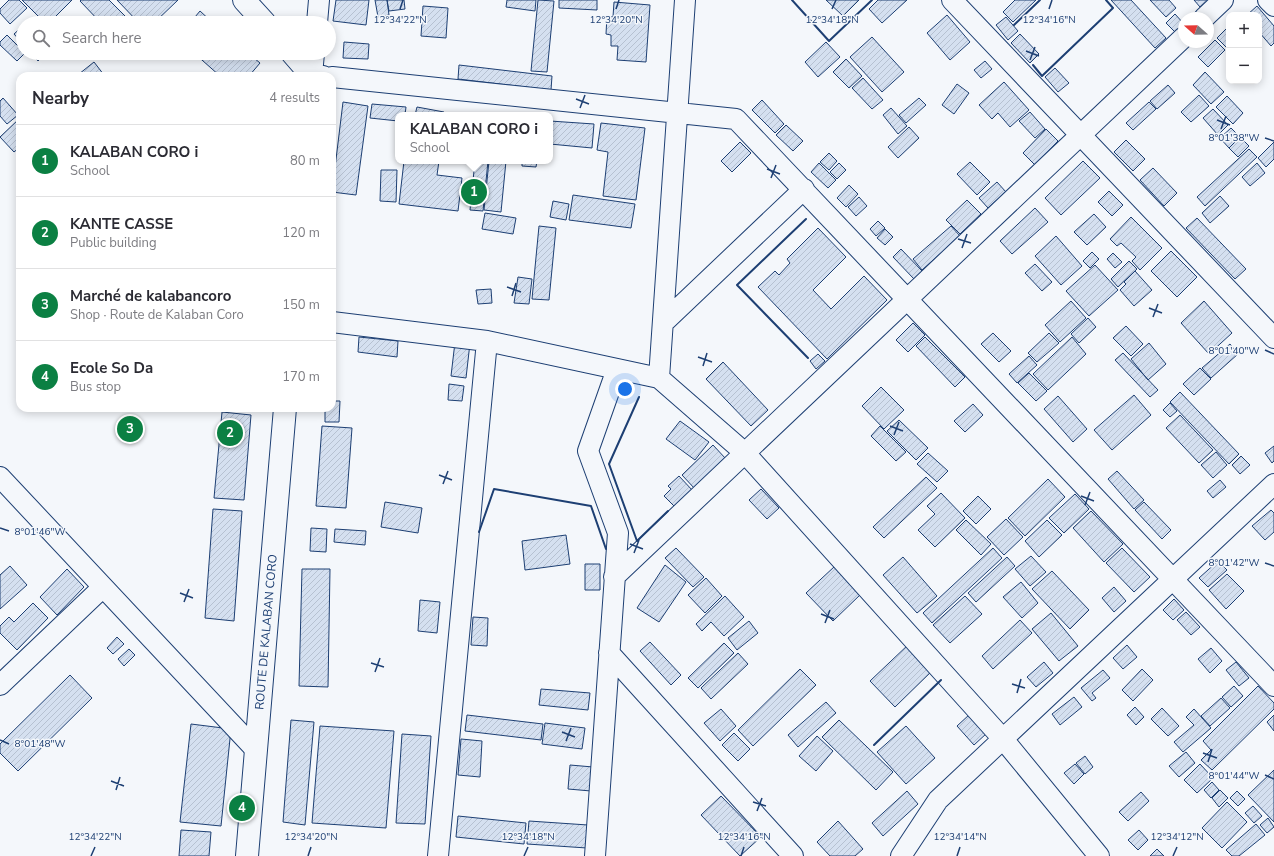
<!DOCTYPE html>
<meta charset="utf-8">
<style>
body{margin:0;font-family:"Nunito Sans",sans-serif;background:#f2f2f3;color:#2b2b33}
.controls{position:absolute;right:12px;top:12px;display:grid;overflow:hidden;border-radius:8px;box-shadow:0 2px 10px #0003}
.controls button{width:36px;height:36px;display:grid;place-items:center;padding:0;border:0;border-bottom:1px solid #e1e1e2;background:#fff;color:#2b2b33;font:20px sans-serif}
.compass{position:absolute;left:1178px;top:12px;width:36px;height:36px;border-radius:50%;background:#fff;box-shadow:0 2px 10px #0003;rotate:290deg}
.you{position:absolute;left:625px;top:389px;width:14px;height:14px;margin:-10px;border:3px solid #fff;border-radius:50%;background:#1a73e8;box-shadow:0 0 0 6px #1a73e833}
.badge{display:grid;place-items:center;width:26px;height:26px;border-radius:50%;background:#0b8043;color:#fff;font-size:13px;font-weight:700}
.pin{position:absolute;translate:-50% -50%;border:2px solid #fff;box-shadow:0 1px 4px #0006}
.popup{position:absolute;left:395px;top:112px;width:158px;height:52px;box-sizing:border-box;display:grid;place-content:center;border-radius:8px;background:#fff;filter:drop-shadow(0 1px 3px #0005);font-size:13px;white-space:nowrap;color:#7c7c81}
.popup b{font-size:15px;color:#2b2b33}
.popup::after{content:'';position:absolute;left:50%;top:100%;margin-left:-8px;border:8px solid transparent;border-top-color:#fff}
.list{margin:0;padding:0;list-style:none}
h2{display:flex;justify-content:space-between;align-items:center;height:52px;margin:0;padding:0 16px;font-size:17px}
h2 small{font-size:13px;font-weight:400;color:#7c7c81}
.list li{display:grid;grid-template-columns:26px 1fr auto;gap:12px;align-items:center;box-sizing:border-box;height:72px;padding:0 16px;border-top:1px solid #e1e1e2}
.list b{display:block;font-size:15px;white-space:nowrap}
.list p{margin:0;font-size:13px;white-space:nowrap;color:#7c7c81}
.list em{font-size:13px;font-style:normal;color:#7c7c81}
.icon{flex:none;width:22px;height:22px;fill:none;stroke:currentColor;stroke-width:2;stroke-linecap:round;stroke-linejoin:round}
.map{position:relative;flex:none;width:1274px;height:856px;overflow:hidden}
.search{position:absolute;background:#fff;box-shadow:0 2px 10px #0003;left:16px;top:16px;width:320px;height:44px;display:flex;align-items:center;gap:10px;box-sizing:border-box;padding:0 14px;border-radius:22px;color:#7c7c81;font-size:15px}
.panel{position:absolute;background:#fff;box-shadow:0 2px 10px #0003;left:16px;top:72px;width:320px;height:340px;border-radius:12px}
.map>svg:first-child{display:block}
</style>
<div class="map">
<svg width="1274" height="856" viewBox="0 0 1274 856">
<defs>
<pattern id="building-hatch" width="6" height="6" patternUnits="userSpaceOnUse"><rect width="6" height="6" fill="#d5e0f0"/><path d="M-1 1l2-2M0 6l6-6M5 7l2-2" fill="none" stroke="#b6c1d1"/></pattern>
</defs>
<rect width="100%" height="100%" fill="#f4f7fb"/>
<path fill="url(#building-hatch)" stroke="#1d3f73" d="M9,0H19L27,8L10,24L0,13V9Z
M22,0H72L49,23H45Z
M81,0H109L131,22L101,23L80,1Z
M117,0H178L154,23H139Z
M336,0H369L366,25L333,21Z
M375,0H387L389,15L378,17Z
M387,0H404L405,9L389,11Z
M507,0H536L535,11L506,7Z
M538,0L554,1L547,72L531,71Z
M559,0H597V10L559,8Z
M826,0H859L843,16Z
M878,0H907L882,23L869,9Z
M1015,0H1036L1013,22L1003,12Z
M1111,0H1131L1166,38L1155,48Z
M1150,0H1169L1176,8L1166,17Z
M1194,0H1208L1200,7Z
M614,2L650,5L646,62L617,60L618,46H611V35L606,34L607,16L613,17Z
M423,6L448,8L446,38L421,36Z
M1257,6L1274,26V43L1271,46L1259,32V15H1247Z
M200,11L213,23H190Z
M1175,14L1184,24L1176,33L1166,23Z
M947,15L970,42L950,60L927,33Z
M1006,17L1018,31L1008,40L996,25Z
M23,26V44L14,34Z
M1229,26V50L1217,38Z
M1020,34L1039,54L1030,63L1011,43Z
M7,35L25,53L17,61L0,45V42Z
M872,37L904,72L882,92L850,57Z
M1215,40L1225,50L1208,67L1198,57Z
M344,42L369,44L368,59L343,58Z
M826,42L840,57L818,77L805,62Z
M31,53H46L38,61Z
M194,53H248L260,63L249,76H220Z
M846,59L862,76L849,88L833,72Z
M985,61L992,69L981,78L974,70Z
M94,62L104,75L81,76L79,74Z
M459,65L552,76L551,90L458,79Z
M1055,68L1069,83L1058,92L1045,77Z
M1205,72L1224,92L1211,104L1193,85Z
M863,78L883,100L872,109L852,88Z
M1004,82L1029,110L1010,127L998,113L992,119L979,105Z
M957,84L969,93L954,114L942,105Z
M1168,85L1175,93L1157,109L1150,101Z
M1199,95L1209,106L1191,122L1181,112Z
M1227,96L1243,113L1233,124L1216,107Z
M3,98L18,115L7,124L0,116V101Z
M919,98L926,105L906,123L899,115Z
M762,100L784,124L775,133L752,110Z
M343,102L368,106L356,195L332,192Z
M1149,102L1156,109L1133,130L1126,123Z
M372,104L406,107L405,115H398V121L370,118Z
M417,107L444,112L443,115H415Z
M891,108L907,126L898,134L883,115Z
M1213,109L1228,125L1218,135L1203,118Z
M1030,112L1045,129L1035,138L1019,121Z
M20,118V147L14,152L0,137Z
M550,121L594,124L592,148L550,144Z
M601,123L645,128L636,200L603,196L608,152L597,150Z
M786,125L803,141L793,151L776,135Z
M909,127L919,138L898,158L888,147Z
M1231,128L1240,137L1229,148L1220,138Z
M1046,129L1058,141L1035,165L1023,153Z
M1240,137L1249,146L1238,157L1229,148Z
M1126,140L1145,159L1133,171L1114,152Z
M740,142L751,153L732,172L721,161Z
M1274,142V159L1266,167L1258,158Z
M1249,149L1257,157L1205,206L1197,197Z
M829,153L837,161L829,170L820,162Z
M404,161H439L437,175L462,178L458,211L399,204Z
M475,161H488L483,211L470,210Z
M489,161H506L501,212L484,210Z
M522,161H537L536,167L522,166Z
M1083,161L1100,178L1061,215L1045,198Z
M970,162L990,182L977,195L957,174Z
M819,163L836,180L828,188L811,172Z
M839,163L846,170L837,179L830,172Z
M1257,163L1265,173L1250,186L1242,177Z
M1153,168L1177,193L1164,206L1140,180Z
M381,170H397L396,202L380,201Z
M997,182L1006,192L988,208L979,198Z
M849,185L858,194L846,207L837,198Z
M1109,191L1123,205L1112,216L1098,202Z
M573,195L635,204L631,228L569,220Z
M1220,196L1229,206L1210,223L1202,213Z
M859,197L867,206L856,216L848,207Z
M967,200L981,214L960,234L946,220Z
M553,201L569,204L566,220L550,217Z
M1035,208L1048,222L1012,254L1000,241Z
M485,213L516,218L513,234L482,229Z
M1094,214L1106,227L1087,245L1074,232Z
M1131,217L1162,248L1140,270L1132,261L1136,257L1121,243L1117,246L1110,239Z
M1197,218L1246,269L1235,279L1186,228Z
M878,221L885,228L876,236L870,229Z
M539,226L556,228L549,300L532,299Z
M951,226L960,236L922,270L913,259Z
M818,228L846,257L813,290L831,309L864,276L887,300L827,359L758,287L775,271L779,275L790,263L787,259Z
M885,229L893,237L885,245L877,238Z
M1056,236L1082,266L1061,285L1035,256Z
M901,249L922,271L914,279L893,257Z
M1171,251L1197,277L1177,297L1151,271Z
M1092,252L1099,259L1090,268L1083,261Z
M1113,253L1122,262L1115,268L1107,259Z
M1129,261L1137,269L1118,287L1111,279Z
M1035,264L1052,282L1042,291L1025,273Z
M1095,265L1118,290L1089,316L1066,291Z
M1135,271L1152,290L1134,306L1120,290L1126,284L1124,282Z
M518,277L532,279L529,304L514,303Z
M491,289L492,303L478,304L476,290Z
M1071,301L1086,318L1060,342L1045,325Z
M1204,301L1232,333L1209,354L1181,323Z
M1088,318L1096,327L1079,343L1071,334Z
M913,323L925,335L908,352L896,340Z
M1126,326L1143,344L1131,356L1113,338Z
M993,333L1011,351L999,362L981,344Z
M1049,333L1059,343L1037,362L1028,353Z
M359,337L398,341L397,357L358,352Z
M925,337L965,377L955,387L916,346Z
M1072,337L1086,354L1048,390L1033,374Z
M455,342L470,343L466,378L451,376Z
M1149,343L1166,364L1148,380L1131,359Z
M1230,344L1238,354L1211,378L1202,368Z
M1123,353L1158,390L1150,397L1115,360Z
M818,354L825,361L816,369L810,361Z
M1029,356L1037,365L1017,383L1009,374Z
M723,362L768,410L751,426L706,379Z
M1200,368L1211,379L1194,395L1183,384Z
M1029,373L1047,391L1036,401L1018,383Z
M449,384L464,386L462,401L448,400Z
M881,387L904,410L884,429L862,406Z
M1180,392L1239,454L1229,464L1170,402Z
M1134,395L1151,415L1112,450L1094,430Z
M1058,396L1087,429L1073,442L1044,409Z
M332,401H340L339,422H325V408H332Z
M1170,403L1177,411L1170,417L1163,410Z
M973,404L983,415L965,432L954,421Z
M222,412L251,415L244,500L214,498Z
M1180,415L1213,450L1199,463L1166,428Z
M899,420L928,448L916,460L887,431Z
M680,421L709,442L695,460L666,439Z
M322,426L352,428L346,508L316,506Z
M880,426L906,452L896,461L871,436Z
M713,445L726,459L695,489L682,475Z
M1274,446V461L1272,463L1265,453Z
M1216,452L1227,465L1213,478L1201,465Z
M928,453L948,471L937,482L917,464Z
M1241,456L1250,465L1240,474L1232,465Z
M1117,471L1144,500L1134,509L1108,479Z
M679,476L693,491L675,507L664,496L671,489L668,486Z
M926,477L937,488L884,538L873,527Z
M1048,479L1065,497L1025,536L1008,518Z
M1220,480L1226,487L1213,498L1207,491Z
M761,489L779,508L767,519L749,500Z
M941,493L965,518L935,547L918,530L935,514L927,506Z
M1075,494L1089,509L1064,533L1049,518Z
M978,496L991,509L976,524L963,511Z
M385,502L422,508L418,533L381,527Z
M1144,502L1171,530L1162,539L1135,510Z
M213,509L242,511L234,621L205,618Z
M1271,510L1274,513V532L1265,540L1252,526Z
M1091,511L1123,544L1104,562L1073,528Z
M1006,519L1023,537L1004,555L987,537Z
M966,520L991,544L981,555L956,530Z
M1047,520L1062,535L1039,557L1025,541Z
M311,528L327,529L326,552L310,551Z
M335,529L366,531L365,545L334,542Z
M566,535L570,564L525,570L522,541Z
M676,548L704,577L693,587L665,558Z
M993,548L1002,558L932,623L923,613Z
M1122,548L1150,577L1134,592L1106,563Z
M1031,556L1046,572L1030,586L1015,569Z
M903,557L937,596L917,613L883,575Z
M1007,557L1015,566L976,602L968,593Z
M1218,561L1227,570L1208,587L1199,578Z
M585,564H600V590H585Z
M665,565L686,582L659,622L637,608Z
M10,566L27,585L0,609V575Z
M835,566L861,594L833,621L806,593Z
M67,569L84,587L57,615L40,597Z
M302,569H330L328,687L299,686Z
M1052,571L1089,610L1070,629L1032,589Z
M1227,574L1244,591L1226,609L1209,590Z
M706,578L722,596L705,613L688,595Z
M1021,582L1038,603L1022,618L1003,597Z
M1114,587L1126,601L1114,612L1102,598Z
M725,596L744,617L724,636L711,622L702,631L696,624Z
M965,596L982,614L950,643L933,625Z
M1174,599L1184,610L1173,620L1163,610Z
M420,600L440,602L437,633L418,631Z
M33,603L48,618L17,650L0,633V626L9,617L14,622Z
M1186,612L1200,627L1191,635L1177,620Z
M1051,613L1078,646L1059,661L1032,629Z
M473,617L488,618L487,646L471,645Z
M1020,620L1032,633L993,669L982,656Z
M749,621L758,633L737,650L728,638Z
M117,637L124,644L113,654L107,648Z
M650,642L681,675L671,685L640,651Z
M724,643L734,653L698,688L688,678Z
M910,643L934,669L895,707L870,681Z
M1127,645L1137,657L1123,669L1113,658Z
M1211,648L1222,661L1210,673L1198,659Z
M129,649L135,655L124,666L118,659Z
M738,653L748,664L711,699L701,688Z
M1044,662L1053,673L1036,687L1027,677Z
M1236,662L1249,678L1239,686L1226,670Z
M800,669L816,685L753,746L738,730Z
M1142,669L1153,680L1133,701L1122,690Z
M1103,670L1110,678L1092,693L1096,698L1092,701L1081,688Z
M70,675L92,698L18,771L0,753V744Z
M1234,686L1243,696L1231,707L1222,697Z
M1258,686L1274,703V709L1212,770L1201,760L1211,750L1203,741Z
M541,689L590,693L588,710L539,705Z
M1074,697L1082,707L1060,725L1052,714Z
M1221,698L1230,708L1210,726L1201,716Z
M826,702L836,713L798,747L788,735Z
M1135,707L1144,717L1136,725L1127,715Z
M1162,708L1179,726L1168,736L1151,719Z
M721,709L736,726L720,741L704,723Z
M1194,709L1211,728L1183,752L1174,742L1194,725L1186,717Z
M970,714L987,733L974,745L957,726Z
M467,715L543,724L541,740L465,731Z
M1274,715V731L1267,722Z
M291,720L314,722L305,825L283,822Z
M839,720L893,772L876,790L822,737Z
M545,723L585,728L582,749L542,744Z
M191,724L231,729L221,826L180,822Z
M320,726L394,731L386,828L312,823Z
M906,726L935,758L906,784L877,752Z
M734,733L750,749L738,761L722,745Z
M402,734L431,736L425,824L396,823Z
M817,736L833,751L816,771L799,756Z
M461,739L482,741L480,777L458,775Z
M1186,752L1195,763L1179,777L1169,766Z
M1085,756L1093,767L1085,774L1076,763Z
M1075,764L1084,774L1074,784L1064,773Z
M1200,764L1213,778L1197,793L1184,780Z
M570,765L593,767L591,791L568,789Z
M1274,770V822L1248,795Z
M1212,782L1219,790L1211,798L1204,790Z
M1220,790L1228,798L1219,807L1212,798Z
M907,791L918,804L883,836L872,823Z
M1237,791L1245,799L1238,806L1230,798Z
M1141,792L1149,801L1128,821L1119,812Z
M721,796L761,837L740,856L701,815Z
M1227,802L1247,822L1222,848L1202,828Z
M1253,806L1262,816L1254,823L1245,813Z
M458,816L526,823L524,844L456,837Z
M1268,818L1274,827L1267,833L1260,825Z
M529,821L588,825L587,848L527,844Z
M838,821L863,849L855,856H830L817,842Z
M1256,824L1265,835L1239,856H1232L1226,850Z
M181,830L211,832L209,856H179Z
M1139,830L1148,840L1138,850L1128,840Z
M1157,849L1164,856H1150Z"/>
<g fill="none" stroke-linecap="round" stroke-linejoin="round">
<g stroke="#1d3f73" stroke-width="22">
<path id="minor" d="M952,0L1274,338
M1268,0L1274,6
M1204,18L1223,0
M317,23L319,0
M314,53L312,75L323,76
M332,77L736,119L1274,686
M332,322L487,341L659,378L745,453L1003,739L1099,856
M663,323L804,189
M659,378L685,0
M0,477L256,750
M614,577L1184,37
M609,653L793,856
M0,685L103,587
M438,856L487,341
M595,856L618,533L588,451L617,369
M901,856L938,800L1274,484"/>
</g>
<g stroke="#1d3f73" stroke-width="24">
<path id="secondary" d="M244,0L265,23
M292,53L312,76
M247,856L285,408"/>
</g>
<use href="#minor" stroke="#f4f7fb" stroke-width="20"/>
<use href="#secondary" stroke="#f4f7fb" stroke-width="22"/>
<path stroke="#1d3f73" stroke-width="2" d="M792,0L829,41L872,0
M1014,25L1040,0
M1033,65L1042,76L1113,8L1106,0
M806,219L737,285L808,358
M639,397L609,464L637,541L668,511
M479,532L494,489L591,506L606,549
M874,745L941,680"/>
</g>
<path fill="none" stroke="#1d3f73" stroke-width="1.5" d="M400,9L403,0M616,9L619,0M832,9L836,0M1049,9L1052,0M1026,51L1039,56M1030,60L1035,47M576,99L589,104M580,108L585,95M1217,120L1230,125M1221,129L1226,116M1265,138L1274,141M767,169L780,174M771,178L776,165M958,239L971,243M962,248L967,234M507,287L521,292M512,296L516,283M1149,308L1162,313M1153,317L1158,304M1265,350L1274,354M698,357L712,362M703,366L707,353M890,426L903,431M894,435L899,422M439,475L452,480M443,484L448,471M1081,496L1094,501M1085,505L1090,492M0,528L9,531M630,544L643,549M634,553L639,540M1265,563L1274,566M180,593L193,598M184,602L189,589M821,614L834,619M825,623L830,610M371,663L384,667M375,672L380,658M1012,684L1025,688M1017,693L1021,679M562,732L575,737M0,740L9,744M566,741L571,728M1203,753L1217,758M1208,762L1212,749M1265,775L1274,779M111,781L124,786M116,790L120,777M753,802L766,806M757,811L762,798M91,856L95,847M308,856L311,847M524,856L528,847M741,856L744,847M957,856L960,847M1173,856L1177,847"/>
<g text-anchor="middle" stroke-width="3" stroke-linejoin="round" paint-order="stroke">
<g font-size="12" fill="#1d3f73" stroke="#f4f7fb">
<text transform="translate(266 632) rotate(-85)" y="4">ROUTE DE KALABAN CORO</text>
</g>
</g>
<g font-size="10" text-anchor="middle" fill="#1d3f73" stroke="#f4f7fb" stroke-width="3" stroke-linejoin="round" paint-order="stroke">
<text x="400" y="23">12°34'22"N</text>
<text x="616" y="23">12°34'20"N</text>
<text x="1049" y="23">12°34'16"N</text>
<text x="832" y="23">12°34'18"N</text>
<text x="1234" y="141">8°01'38"W</text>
<text x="1234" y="354">8°01'40"W</text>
<text x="40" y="535">8°01'46"W</text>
<text x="1234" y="566">8°01'42"W</text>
<text x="40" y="747">8°01'48"W</text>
<text x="1234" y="779">8°01'44"W</text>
<text x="95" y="840">12°34'22"N</text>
<text x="311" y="840">12°34'20"N</text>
<text x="528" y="840">12°34'18"N</text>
<text x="744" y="840">12°34'16"N</text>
<text x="960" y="840">12°34'14"N</text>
<text x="1177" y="840">12°34'12"N</text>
</g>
</svg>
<div class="controls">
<button>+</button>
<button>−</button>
</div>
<svg class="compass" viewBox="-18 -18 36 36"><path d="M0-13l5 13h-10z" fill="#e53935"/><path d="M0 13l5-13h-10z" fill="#7c7c81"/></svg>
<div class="you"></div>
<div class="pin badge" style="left:474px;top:192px">1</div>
<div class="popup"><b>KALABAN CORO i</b>School</div>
<div class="pin badge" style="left:230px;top:433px">2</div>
<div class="pin badge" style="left:130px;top:429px">3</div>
<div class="pin badge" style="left:242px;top:808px">4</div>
<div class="search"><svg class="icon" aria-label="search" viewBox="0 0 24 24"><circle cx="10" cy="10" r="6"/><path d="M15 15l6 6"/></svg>Search here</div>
<section class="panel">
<h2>Nearby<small>4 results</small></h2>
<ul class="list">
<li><span class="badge">1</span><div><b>KALABAN CORO i</b><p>School</p></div><em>80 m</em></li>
<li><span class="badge">2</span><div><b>KANTE CASSE</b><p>Public building</p></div><em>120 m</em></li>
<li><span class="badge">3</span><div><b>Marché de kalabancoro</b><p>Shop · Route de Kalaban Coro</p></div><em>150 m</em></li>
<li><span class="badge">4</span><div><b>Ecole So Da</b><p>Bus stop</p></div><em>170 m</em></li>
</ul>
</section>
</div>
